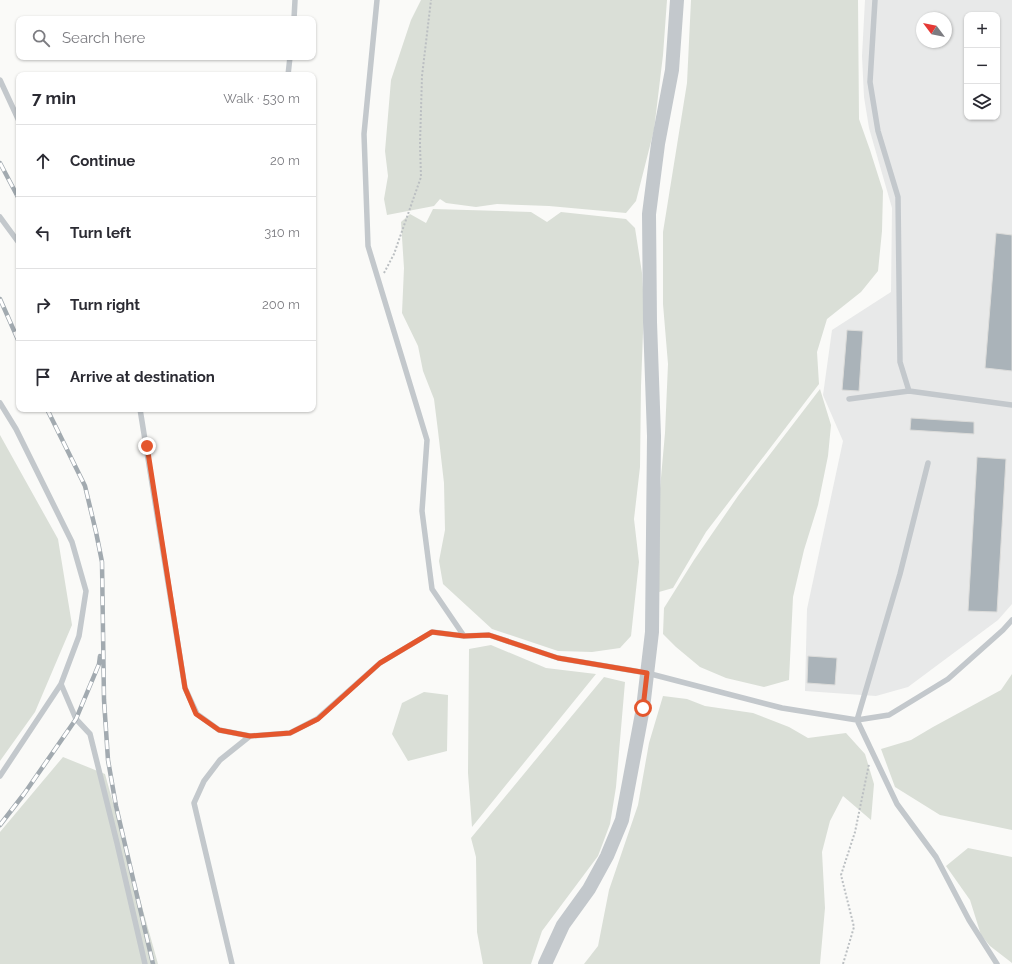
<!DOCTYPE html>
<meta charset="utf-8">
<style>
body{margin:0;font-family:Raleway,sans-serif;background:#f7f7f7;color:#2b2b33}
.controls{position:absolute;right:12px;top:12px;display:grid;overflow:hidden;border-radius:8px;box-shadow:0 1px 3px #0004}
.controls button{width:36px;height:36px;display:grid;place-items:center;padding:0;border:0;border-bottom:1px solid #e1e1e2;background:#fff;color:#2b2b33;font:20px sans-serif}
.compass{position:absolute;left:916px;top:12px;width:36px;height:36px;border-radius:50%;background:#fff;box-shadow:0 1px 3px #0004;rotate:302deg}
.stop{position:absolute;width:12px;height:12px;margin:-9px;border:3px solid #e4572e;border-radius:50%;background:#fff}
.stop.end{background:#e4572e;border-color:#fff;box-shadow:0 1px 4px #0008}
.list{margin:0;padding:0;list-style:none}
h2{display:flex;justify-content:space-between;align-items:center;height:52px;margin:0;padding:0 16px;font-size:17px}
h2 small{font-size:13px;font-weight:400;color:#7c7c81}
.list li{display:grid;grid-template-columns:26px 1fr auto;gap:12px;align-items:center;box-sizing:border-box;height:72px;padding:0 16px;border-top:1px solid #e1e1e2}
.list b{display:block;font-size:15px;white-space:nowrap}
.list em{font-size:13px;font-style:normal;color:#7c7c81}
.icon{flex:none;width:22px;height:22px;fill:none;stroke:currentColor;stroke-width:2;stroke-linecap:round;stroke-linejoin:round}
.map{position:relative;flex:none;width:1012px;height:964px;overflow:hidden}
.search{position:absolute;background:#fff;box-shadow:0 1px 3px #0004;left:16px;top:16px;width:300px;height:44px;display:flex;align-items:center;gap:10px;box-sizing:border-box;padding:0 14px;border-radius:8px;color:#7c7c81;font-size:15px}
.panel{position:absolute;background:#fff;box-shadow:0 1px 3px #0004;left:16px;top:72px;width:300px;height:340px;border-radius:8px}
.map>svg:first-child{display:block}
</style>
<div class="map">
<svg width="1012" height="964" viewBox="0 0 1012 964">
<rect width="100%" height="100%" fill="#fafaf8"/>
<path fill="#e8e9e9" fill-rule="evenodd" d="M865,0H1012V604L998,620L908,687L876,696L805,691L807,609L843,441L823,395L832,330L891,292L892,208L869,128L864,97L862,56ZM967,15H997V117H967ZM922,18H946V42H922Z"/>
<path fill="#dadfd7" d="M421,0H667L663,55L654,130L636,201L626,213L549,206L497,204L476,207L446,203L440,199L434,206L387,215L384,199L388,176L385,151L391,80L411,20Z
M691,0H858L859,119L870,150L883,191L882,231L878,271L861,292L827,319L817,352L819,384L706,532L673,588L659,592V500L665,433L668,364L663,304V232L687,83Z
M433,209L531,212L547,222L561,212L626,219L635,228L642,273L644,306L641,386L640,467L634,519L639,562L631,636L620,648L592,652L558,651L492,629L443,584L439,561L445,530L444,483L438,431L434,399L423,371L418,346L402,313L404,268L401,222L410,214L426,223Z
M820,389L831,425L828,456L818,505L804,550L793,597L789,680L764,687L726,678L700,667L676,647L663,634L664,608L694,560L738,496Z
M0,435L58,539L72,625L35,712L0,761Z
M491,645L546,668L596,674L472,827L468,773L469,649Z
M1012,674V830L940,815L895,787L881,749L911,740L933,727L1001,690Z
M604,677L625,682L616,787L610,824L598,856L542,931L531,964H483L477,932L476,857L471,838Z
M424,692L448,695L447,751L408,761L392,734L402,703Z
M663,696L687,699L705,706L753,713L789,727L808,738L846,733L865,754L874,784L871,820L843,796L830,821L822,852L825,908L820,964H584L598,946L609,890L638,805L649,743Z
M63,757L105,774L158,964H0V832Z
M968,848L1012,857V963L990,946L981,935L970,900L946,866Z"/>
<path fill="#aab3b9" stroke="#dcdcda" d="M996,233L1012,235V371L985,368Z
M847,330L863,331L859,391L842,390Z
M911,418L974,422V434L910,430Z
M977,457L1006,459L997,612L968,611Z
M808,656L837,658L835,685L807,683Z"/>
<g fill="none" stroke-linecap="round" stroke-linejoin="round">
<path stroke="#bbbfc2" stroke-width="2" stroke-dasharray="2 2" stroke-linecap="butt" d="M384,273L394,254L421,177L420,144L422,76L431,0
M843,964L854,927L841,875L855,832L869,764"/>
<path stroke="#c3c8cc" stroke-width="5.5" d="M377,0L364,134L368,246L427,440L422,511L432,589L464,636
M875,0L870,82L878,131L898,197L900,362L909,391
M294,19L295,0
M288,75L290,57
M0,80L19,121
M0,217L19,243
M849,399L909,391L1012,405
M0,403L16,429L72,542L86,591L79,636L61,684L0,776
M140,409L185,688L197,714L219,730L250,736L290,733L317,719L380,663L432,632L464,636L489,635L558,658L647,673L782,708L857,720L889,715L948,679L1003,630L1012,620
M928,463L900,574L857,720L897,804L936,857L969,920L997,964
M61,684L76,719L90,734L117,843L145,964
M232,964L194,803L204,781L220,760L250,736"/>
<path stroke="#c3c8cc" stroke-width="14" d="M545,964L563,925L589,889L607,856L622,820L643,708L652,632L654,436L650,322L649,214L658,144L672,70L677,0"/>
<g stroke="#a2aab0" stroke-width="4.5">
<path id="rail" d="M0,163L19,199
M0,299L19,342
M47,409L85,486L96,532L102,562L104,700L108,760L116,806L153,964
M0,825L24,794L76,719L99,664L100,656"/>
</g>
<use href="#rail" stroke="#fff" stroke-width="3" stroke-dasharray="9" stroke-linecap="butt"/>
</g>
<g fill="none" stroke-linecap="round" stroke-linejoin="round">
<path stroke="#e4572e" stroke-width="5" d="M147,446L185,688L196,714L219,730L250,736L290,733L318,719L380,663L432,632L464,636L489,635L558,658L647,673L643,708"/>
</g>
</svg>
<div class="controls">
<button>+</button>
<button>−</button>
<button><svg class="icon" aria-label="layers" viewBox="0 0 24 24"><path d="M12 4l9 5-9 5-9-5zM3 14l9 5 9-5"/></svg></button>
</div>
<svg class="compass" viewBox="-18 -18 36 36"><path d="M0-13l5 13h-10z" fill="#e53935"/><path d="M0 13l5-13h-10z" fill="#7c7c81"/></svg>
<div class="stop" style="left:643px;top:708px"></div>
<div class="stop end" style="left:147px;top:446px"></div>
<div class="search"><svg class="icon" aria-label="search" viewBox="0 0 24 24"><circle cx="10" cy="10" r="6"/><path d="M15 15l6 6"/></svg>Search here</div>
<section class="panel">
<h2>7 min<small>Walk · 530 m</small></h2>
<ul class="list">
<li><svg class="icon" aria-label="ahead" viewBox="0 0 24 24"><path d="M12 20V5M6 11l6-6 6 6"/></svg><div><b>Continue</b></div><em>20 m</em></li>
<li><svg class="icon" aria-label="left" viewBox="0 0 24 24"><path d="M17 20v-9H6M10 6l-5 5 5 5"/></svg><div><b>Turn left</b></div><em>310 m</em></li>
<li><svg class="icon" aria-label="right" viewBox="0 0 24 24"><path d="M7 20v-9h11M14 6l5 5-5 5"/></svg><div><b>Turn right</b></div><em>200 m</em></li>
<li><svg class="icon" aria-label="arrive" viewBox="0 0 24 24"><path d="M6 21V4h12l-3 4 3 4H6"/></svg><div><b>Arrive at destination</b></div></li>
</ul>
</section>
</div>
